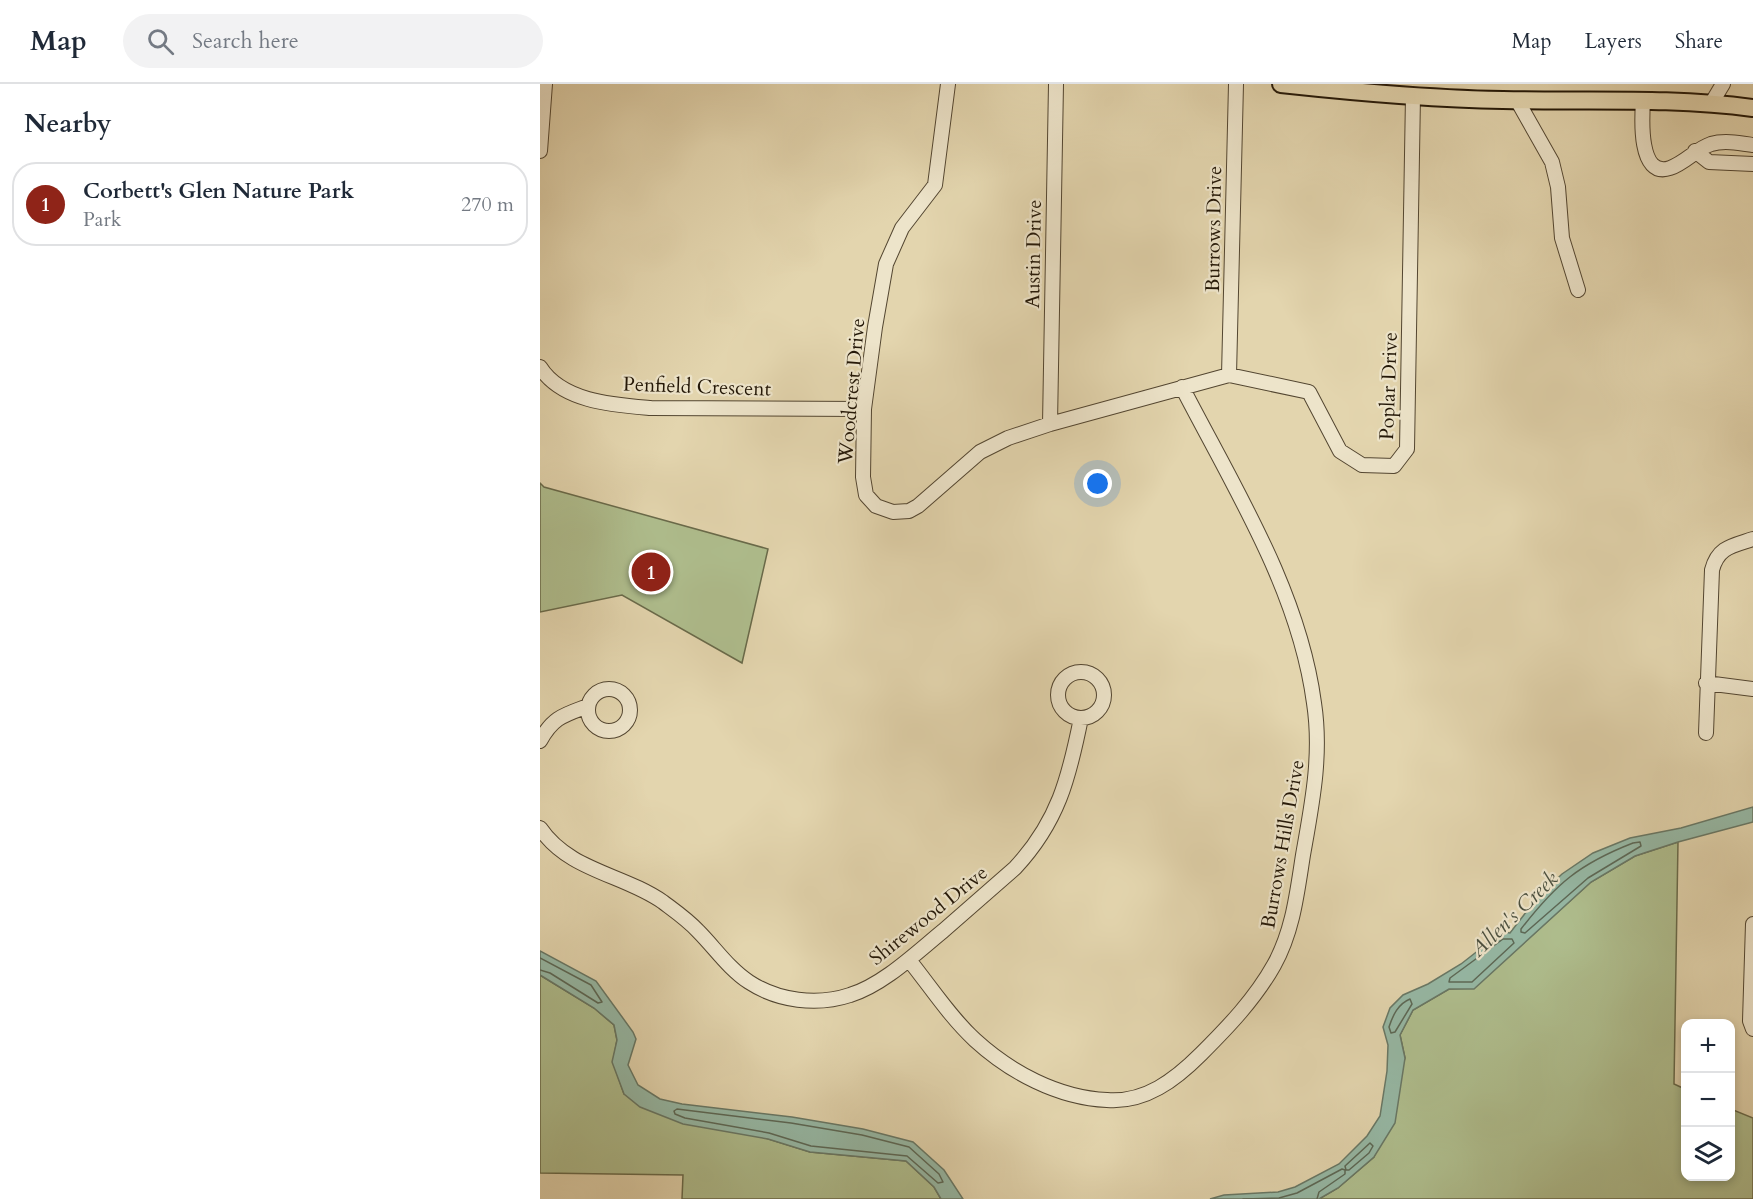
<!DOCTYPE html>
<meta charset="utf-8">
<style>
body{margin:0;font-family:Cardo,serif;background:#f2f2f3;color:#1f2937}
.controls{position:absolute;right:18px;bottom:18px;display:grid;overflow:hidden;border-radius:12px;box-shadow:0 3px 9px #0003}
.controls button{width:54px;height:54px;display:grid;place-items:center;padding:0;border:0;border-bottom:2px solid #e0e1e3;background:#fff;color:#1f2937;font:30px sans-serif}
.you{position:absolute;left:558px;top:400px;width:21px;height:21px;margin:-15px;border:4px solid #fff;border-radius:50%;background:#1a73e8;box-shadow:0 0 0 9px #1a73e833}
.badge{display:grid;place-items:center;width:39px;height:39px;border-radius:50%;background:#8f2418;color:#fff;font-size:20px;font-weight:700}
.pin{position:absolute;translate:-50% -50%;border:3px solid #fff;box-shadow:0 2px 6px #0006}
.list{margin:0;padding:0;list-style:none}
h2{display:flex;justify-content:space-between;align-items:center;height:78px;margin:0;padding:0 24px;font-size:26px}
h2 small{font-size:20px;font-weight:400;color:#747a83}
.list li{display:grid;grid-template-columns:39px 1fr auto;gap:18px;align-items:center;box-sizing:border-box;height:84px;margin:0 12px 12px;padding:0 12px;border:2px solid #e0e1e3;border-radius:24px}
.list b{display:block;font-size:22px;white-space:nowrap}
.list p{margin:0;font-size:20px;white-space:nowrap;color:#747a83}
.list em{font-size:20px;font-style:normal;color:#747a83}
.icon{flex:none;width:33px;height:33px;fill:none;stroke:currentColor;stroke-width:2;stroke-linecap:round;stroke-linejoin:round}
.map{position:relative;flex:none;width:1213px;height:1115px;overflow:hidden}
header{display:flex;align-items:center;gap:36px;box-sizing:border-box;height:84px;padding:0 30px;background:#fff;border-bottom:2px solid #e0e1e3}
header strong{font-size:28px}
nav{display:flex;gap:33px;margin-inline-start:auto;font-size:21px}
.search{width:420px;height:54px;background:#f2f2f3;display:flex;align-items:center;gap:15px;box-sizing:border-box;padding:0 21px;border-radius:33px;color:#747a83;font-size:22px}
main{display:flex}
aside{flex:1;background:#fff}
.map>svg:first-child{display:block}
</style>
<header>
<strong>Map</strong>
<div class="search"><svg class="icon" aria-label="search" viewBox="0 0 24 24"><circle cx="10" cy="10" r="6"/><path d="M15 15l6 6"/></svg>Search here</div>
<nav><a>Map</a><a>Layers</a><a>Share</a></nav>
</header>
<main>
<aside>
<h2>Nearby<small></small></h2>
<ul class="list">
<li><span class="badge">1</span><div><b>Corbett's Glen Nature Park</b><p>Park</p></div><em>270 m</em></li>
</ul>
</aside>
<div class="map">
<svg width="1213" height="1115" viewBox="0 0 1213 1115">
<rect width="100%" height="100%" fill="#e3d5ae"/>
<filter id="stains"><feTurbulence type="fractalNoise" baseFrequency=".00333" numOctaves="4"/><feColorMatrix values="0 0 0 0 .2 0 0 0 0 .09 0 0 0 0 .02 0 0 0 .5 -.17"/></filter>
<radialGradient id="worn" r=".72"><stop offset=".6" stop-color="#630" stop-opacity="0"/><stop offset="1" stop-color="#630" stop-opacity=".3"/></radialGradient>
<path fill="#afbe8e" stroke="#696a4a" stroke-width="1.5" d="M0,399L4,403L228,465L202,579L82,511L0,528Z
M1138,758L1134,1000L1145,1005L1146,1092H1190L1191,1025L1213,1034V1115H779L798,1104L834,1073L865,974L860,951L873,926L909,905L934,904L1051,798L1095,772Z
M0,891L54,924L74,941L77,956L73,978L84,1010L270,1068L366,1077L394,1103L401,1115H142L143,1091L0,1089Z"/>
<path fill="#96b9a6" stroke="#687866" stroke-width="1.5" d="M1213,723V738L1138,758L1095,772L1051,798L934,905H909L873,926L860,951L865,974L855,1039L834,1073L798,1104L779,1115H670L684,1111L738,1108L755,1103L799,1080L827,1052L840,1032L847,987L848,961L843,943L850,924L863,911L888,900L921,880L962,848L970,849L997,814L1022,790L1053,769L1090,754L1141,744Z
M0,867L56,897L93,948L96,955L88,981L98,1001L120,1015L142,1020L252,1033L323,1045L373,1058L404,1086L423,1115H401L394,1103L366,1077L270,1068L228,1055L143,1040L100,1023L84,1010L72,978L77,956L74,941L54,924L0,891Z"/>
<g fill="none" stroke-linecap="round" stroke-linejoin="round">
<path stroke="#5c6856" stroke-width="1.5" d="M1093,759L1100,758L1101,762L1048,794L985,849L981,848V845C1016,800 1039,780 1093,759Z
M963,855H972L974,859L932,898H909L910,894Z
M0,874L51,901L62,918L58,919L10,889L0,886
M870,915L872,920L855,948L851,949L849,943C853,931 858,920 870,915Z
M137,1025L251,1039L322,1051L369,1063L399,1090L403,1098L398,1099L367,1072L271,1062L229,1049L145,1034L135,1030L134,1027Z
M830,1059L833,1062L829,1069L809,1086H806L805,1082Z
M703,1115L739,1114L757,1109L802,1085L805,1086V1090L779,1108L777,1115"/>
<g stroke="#534631" stroke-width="16">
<path id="minor" d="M408,0L395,101L362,144L346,180L335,243L324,325L323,393L326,411L336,422L353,428L369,427L378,422L440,368L468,354L510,340L689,291L769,308L800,367L822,381L854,382L867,365L873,12
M977,16L1012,78L1018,103L1022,154L1038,206
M1103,17C1102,33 1098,95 1130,84C1145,79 1156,65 1171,60C1184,56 1200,59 1213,61
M1171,20L1183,0
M0,67L5,0
M1155,67L1169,78L1213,80
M0,283C22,318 74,321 111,324L324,325
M689,291L696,0
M510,340L516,0
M518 611a23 23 0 1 1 46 0a23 23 0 1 1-46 0Z
M1166,599L1213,605
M48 626a21 21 0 1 1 42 0a21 21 0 1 1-42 0Z
M1166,649L1172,486C1178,463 1192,462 1213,455
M0,657C13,633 24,631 48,622
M0,744C29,787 83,790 123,818C135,827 148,836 158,847C175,864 189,885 209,898C238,917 277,922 310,911C343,901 376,869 403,847C427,826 451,805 475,784C518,738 529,694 541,634
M1213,840L1210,937L1213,945
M369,876C390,902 410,933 435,956C470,988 518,1014 567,1016C605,1019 635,996 661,970C688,943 715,915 734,881C753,847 757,809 763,771C772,720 782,671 774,619C759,506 694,404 642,303"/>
</g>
<g stroke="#231707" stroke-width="20">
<path id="major" d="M741,0C815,8 889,15 963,16C1046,18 1130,13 1213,24"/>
</g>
<use href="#minor" stroke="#ede4ca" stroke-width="14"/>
<use href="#major" stroke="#e3d5ae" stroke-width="16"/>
</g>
<g text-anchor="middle" stroke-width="4.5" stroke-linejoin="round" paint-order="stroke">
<g font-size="20" fill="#231707" stroke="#ede4ca">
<text transform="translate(673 145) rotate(-89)" y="7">Burrows Drive</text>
<text transform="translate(493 170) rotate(-89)" y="7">Austin Drive</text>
<text transform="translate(157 302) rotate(2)" y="7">Penfield Crescent</text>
<text transform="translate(848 302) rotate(-88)" y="7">Poplar Drive</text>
<text transform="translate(311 307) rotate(-85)" y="7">Woodcrest Drive</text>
<text transform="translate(742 760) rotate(-80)" y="7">Burrows Hills Drive</text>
<text transform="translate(388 831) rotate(-39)" y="7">Shirewood Drive</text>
</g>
<g font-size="21" font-style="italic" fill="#4b503f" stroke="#ede4ca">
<text transform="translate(974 830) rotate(-44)" y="7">Allen's Creek</text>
</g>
</g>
<rect width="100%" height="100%" filter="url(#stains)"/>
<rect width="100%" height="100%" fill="url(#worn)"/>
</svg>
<div class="controls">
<button>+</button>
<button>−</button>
<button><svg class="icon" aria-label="layers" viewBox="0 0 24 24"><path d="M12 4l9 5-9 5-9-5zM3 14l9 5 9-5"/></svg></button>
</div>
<div class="you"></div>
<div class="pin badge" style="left:111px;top:488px">1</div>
</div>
</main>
